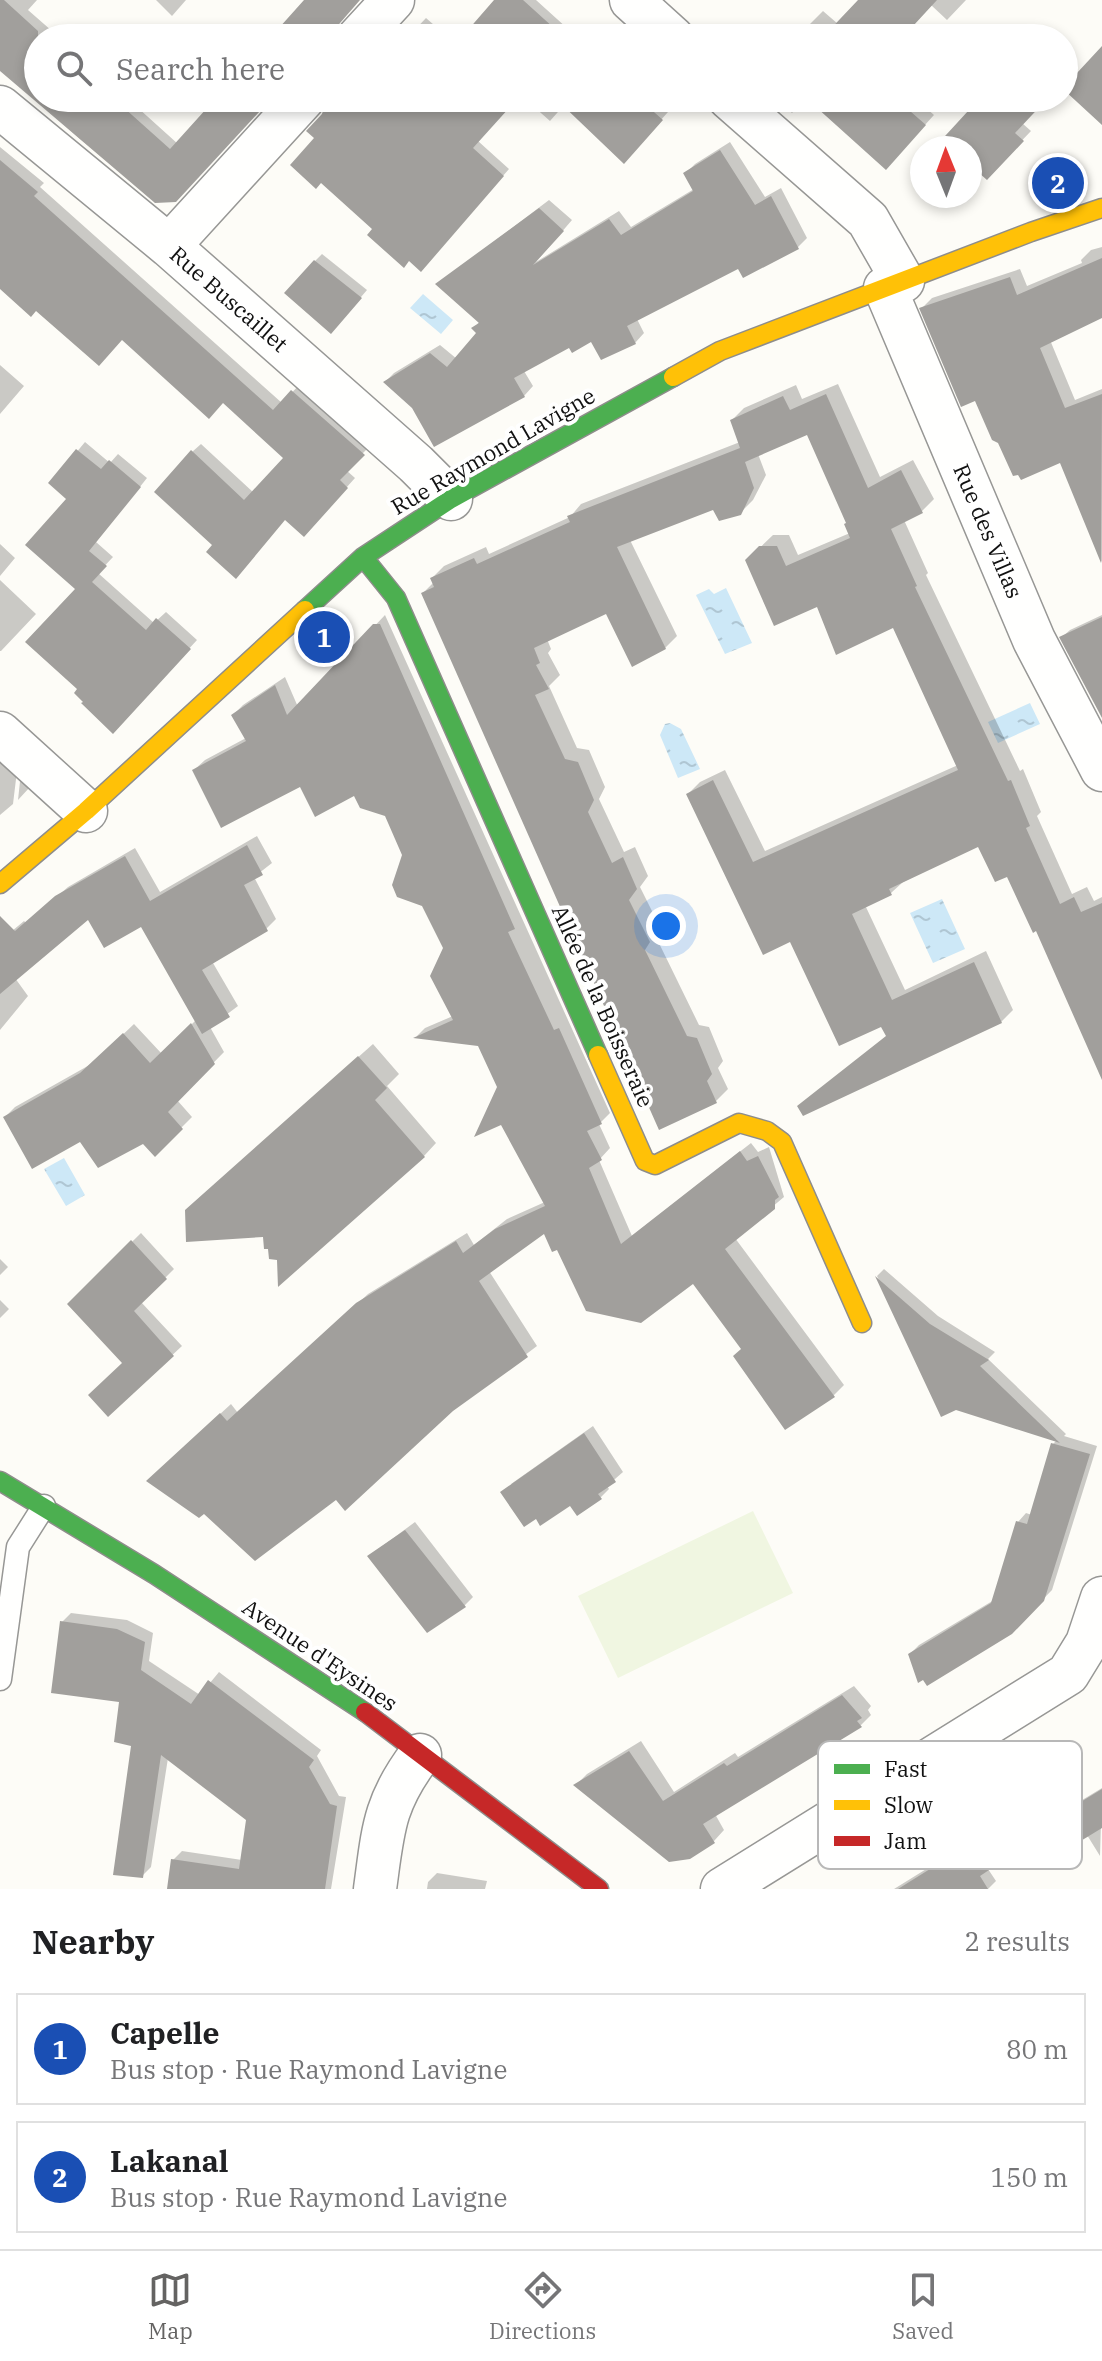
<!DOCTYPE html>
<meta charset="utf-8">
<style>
body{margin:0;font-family:"IBM Plex Serif",serif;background:#f6f6f6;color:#202124}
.compass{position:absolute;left:910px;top:136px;width:72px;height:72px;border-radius:50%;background:#fff;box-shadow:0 4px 12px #0003;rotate:359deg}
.you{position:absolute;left:666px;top:926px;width:28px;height:28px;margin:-20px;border:6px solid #fff;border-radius:50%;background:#1a73e8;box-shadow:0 0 0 12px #1a73e833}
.badge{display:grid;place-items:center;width:52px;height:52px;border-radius:50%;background:#646362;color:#fff;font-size:26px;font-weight:700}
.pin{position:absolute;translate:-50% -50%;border:4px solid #fff;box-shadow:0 2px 8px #0006}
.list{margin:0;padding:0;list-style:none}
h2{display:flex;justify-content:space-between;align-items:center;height:104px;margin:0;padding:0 32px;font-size:34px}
h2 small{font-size:26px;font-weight:400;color:#757577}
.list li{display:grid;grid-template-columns:52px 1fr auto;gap:24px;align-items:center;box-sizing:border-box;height:112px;margin:0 16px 16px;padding:0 16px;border:2px solid #e0e0e0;border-radius:0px}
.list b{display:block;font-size:30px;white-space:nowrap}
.list p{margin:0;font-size:26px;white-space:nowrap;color:#757577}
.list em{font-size:26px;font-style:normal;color:#757577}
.icon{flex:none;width:44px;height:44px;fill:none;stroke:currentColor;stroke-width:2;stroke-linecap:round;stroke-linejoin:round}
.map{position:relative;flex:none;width:1102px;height:1889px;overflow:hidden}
.search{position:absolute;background:#fff;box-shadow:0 4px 12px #0003;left:24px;right:24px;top:24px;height:88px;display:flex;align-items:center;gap:20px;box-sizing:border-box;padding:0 28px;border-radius:44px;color:#757577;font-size:30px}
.sheet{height:360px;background:#fff}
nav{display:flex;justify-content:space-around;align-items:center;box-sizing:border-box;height:112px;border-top:2px solid #e0e0e0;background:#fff;font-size:22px;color:#757577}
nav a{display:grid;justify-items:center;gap:4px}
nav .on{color:#646362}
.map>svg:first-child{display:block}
</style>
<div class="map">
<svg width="1102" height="1889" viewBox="0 0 1102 1889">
<defs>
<pattern id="water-ripples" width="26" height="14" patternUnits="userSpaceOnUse" patternTransform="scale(2)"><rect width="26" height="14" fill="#cde8f7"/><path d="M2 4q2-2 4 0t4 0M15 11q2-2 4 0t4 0" fill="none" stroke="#afc6d3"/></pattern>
</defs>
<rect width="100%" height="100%" fill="#fdfcf7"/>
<path fill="#f0f6e1" d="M753,1511L793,1593L618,1678L578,1596Z"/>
<path fill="url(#water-ripples)" d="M423,294L453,320L441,334L410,308Z
M726,588L752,643L725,654L696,595L709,589L714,594Z
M1030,703L1040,724L998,743L988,722Z
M670,723L681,729L700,769L678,778L660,735L665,724Z
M942,899L965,949L933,963L910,913Z
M64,1158L85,1195L66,1206L44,1169Z"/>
<path fill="#0003" d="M0,0H37L28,10L60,38H38V98H127L178,144L219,98H269L155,201L80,139L0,68Z
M156,0H186L172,16Z
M497,0H536L578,38H463Z
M860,0H966L947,20L931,5L900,38H796L823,11L838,24Z
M426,18L449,38H407Z
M329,98H516L478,141L509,169L427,263L375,229L317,138L309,131L329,105Z
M524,98H652L668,112L630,155L565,104L550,121Z
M776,98H806L792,113Z
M809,98H915L934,115L895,158Z
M982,98H1046L1022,123L1031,131L987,177L970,162V148H955Z
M730,142L765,197L781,188L807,238L798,247L739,267L637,319L644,333L635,343L592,339L570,346L524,371L533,386L524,396L414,406L385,382L394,373L440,345L457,359L479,333L474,328L480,321L438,284L549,200L572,220L536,262L619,211L631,227L694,189L686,173L695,164Z
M0,147L44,183L40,187L282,403L301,383L371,445L346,470L355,478L312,526L286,518L215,545L192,452L201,444L254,493L286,458L224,401L123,337L37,308L0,286Z
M1102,247V316L1050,340L1075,400L1102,389V563L1061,461L976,398L922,308L932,298L1020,269L1027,286L1082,263L1081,260L1091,250Z
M322,254L367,290L338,324L315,261Z
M0,365L24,386L0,414Z
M838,384L880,477L913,460L934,499L922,511L904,520L928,573L926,575L1020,771L1023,769L1041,812L1037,816L1072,894L1087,887L1094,901L1102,897V1035L1037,929L1008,874L978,844L903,882L891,893L865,905L905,990L986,951L1013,1010L1001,1022L800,1106L888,1035L881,1024L791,940L688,794L700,782L725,770L765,851L958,765L894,626L818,604L747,560L773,535H789L798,555L850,533L848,523L808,432L758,454L766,475L753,500L740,513L714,507L630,540L677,636L665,648L607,612L547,639L551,649L548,653L560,675L549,686L577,748L589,750L605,787L599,799L624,852L635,847L648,876L640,887L661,929L656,937L699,1025L709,1027L723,1061L718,1068L728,1089L716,1101L423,593L434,582L432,578L444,566L486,547L489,554L570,517L581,504L740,442L732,420L744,408L796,385L802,399Z
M85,442L110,463L118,454L147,478L96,542L113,557L98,573L154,623L166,612L197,640L121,723L80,689L78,589L69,499L51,483Z
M0,544L15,558L0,576Z
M0,580L36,614L1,651H0Z
M385,615L610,1113L599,1124L610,1148L599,1160L632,1236L751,1143L758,1152L769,1147L784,1197L735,1238L844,1385L834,1395L786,1428L743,1348L693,1281L558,1247L545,1231L489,1271L537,1346L336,1498L158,1471L231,1404L238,1413L368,1294L467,1233L474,1245L507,1219L545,1202L480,1044L417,1036L425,1028L453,1016L445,948L386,814L355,793L194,770L205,760L246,738L233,715L243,705L285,677L298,707Z
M1102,615V713L1062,637L1070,630Z
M0,733L30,787L18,800L21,772L17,771L13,804L0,815Z
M257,836L272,863L254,877L276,919L266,929L213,963L238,1006L210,1027L224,1052L177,1100L192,1117L155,1154L143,1142L81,1139L5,1117L15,1107L93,1063L134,1024L162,1054L196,1020L141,925L89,917L15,978L28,996L0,1030V941L24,921L26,923L68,887L135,848L160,892Z
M373,1044L399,1074L387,1086L436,1143L424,1156L279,1259L265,1235L201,1197Z
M141,1233L174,1269L141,1302L182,1346L108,1415L125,1363L69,1304Z
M0,1259L8,1267L0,1275Z
M884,1269L938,1316L995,1352L988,1359L1066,1434L1064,1436L1097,1446L1052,1590L1011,1632L910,1654L919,1645L994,1600L1018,1522L1026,1513L1032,1515L1053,1444L1057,1440L955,1408L942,1414L877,1276Z
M0,1300L9,1309L0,1318Z
M593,1426L623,1472L607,1486L609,1489L600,1498L570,1503L511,1484Z
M415,1522L473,1597L464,1606L369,1556Z
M71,1613L127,1620L153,1633L149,1661L200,1695L219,1672L321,1750L317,1756L339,1796L346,1797L331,1889H169L173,1860L182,1851L242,1860L249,1819L168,1758L151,1867L142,1876L134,1744L121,1700L62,1622Z
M854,1686L871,1706L868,1710L871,1715L861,1725L715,1814L724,1830L714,1841L576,1785L587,1774L641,1741L674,1792L735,1753L738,1757Z
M1102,1788L1100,1856L1087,1835L1028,1836L1036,1828Z
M986,1832L1002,1856L988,1869L996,1881L988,1889H894Z
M437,1873L487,1881L485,1889H427L428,1882Z"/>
<path fill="#a19f9c" d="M0,0H4L38,31V98H113L170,149L216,98H272L176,202L155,203L0,71Z
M304,0H360L327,38H270Z
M494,0H523L565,38H461Z
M858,0H937L902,38H822Z
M1102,46V125L1064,90V87Z
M327,98H518L473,148L504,176L421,272L409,261L404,268L367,235L372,229L321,183L316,189L290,165L314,138L306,131L322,114Z
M555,98H638L663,120L624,164Z
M806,98H895L926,125L886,170Z
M980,98H1048L1015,133L1024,141L987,180L970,165V148H934Z
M720,150L755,205L771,196L799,249L743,278L738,269L627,326L636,344L601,360L591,342L572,353L569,348L514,378L525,397L434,447L412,408L383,382L430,353L447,367L476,333L471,328L479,323L435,284L539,208L564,231L533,265L609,219L621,235L693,191L683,173Z
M0,160L38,192L34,196L273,410L291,390L365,455L340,480L348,488L304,537L285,520L236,579L206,552L212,545L154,492L191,450L244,500L283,458L223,403L209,419L122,340L99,366L36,311L31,317L0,289Z
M1102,258V318L1040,348L1065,408L1102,394L1101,563L1060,463L1021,480L1018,475L1013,476L998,443L992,440L975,401L961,407L919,308L1010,277L1017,295Z
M314,260L362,298L331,334L284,293Z
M826,394L868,488L901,470L923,513L891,529L917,586L915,587L1008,781L1011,780L1030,826L1026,828L1060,904L1074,897L1081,912L1102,903V1080L1036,931L1033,933L1007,877L995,882L978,847L889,889L892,895L852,914L892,1000L974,962L1002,1023L803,1116L797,1106L886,1036L881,1027L839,1046L790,942L763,955L686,794L713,780L753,862L958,770L893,628L836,655L817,607L774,626L745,560L759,546H777L786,566L850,538L844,524L846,523L807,435L745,462L754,488L741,515L719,521L713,510L617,547L666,649L632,667L606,614L534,648L540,663L536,665L549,689L535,695L565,759L578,762L594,800L588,812L612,863L623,857L637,889L629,900L650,942L645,950L687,1036L697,1038L712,1074L707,1081L717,1103L659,1130L421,593L434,587L430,578L474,558L477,564L570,522L567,516L740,448L730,420L783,396L790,410Z
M76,449L101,469L109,460L141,487L89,551L107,566L92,582L146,630L156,618L191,649L113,734L81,703L83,702L74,693L77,689L25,642L75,589L25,545L66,499L48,483Z
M1102,617V718L1059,637Z
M373,624H380L515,929L508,932L554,1030L559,1028L602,1124L587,1131L602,1160L589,1168L621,1244L740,1151L747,1161L758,1156L779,1197L775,1200V1209L725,1249L835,1397L785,1430L733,1356L741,1349L693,1284L641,1323L586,1311L557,1250L552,1252L544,1234L479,1281L528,1357L453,1411L345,1511L336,1500L255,1561L204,1514L199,1518L146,1481L220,1413L227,1421L356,1303L456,1241L463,1253L495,1229L545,1206L501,1125L474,1137L497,1087L478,1046L413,1038L453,1020L430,976L443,948L422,906L397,897L392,885L402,855L385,816L360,808L354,796L315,817L300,787L221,828L192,770L246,741L231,715L275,685L287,715Z
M247,845L263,875L244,885L268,931L202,970L230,1017L202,1034L141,927L104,948L88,920L0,994V916L15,931L55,896L125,856L150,901Z
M191,1023L215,1064L168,1112L183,1129L155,1157L143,1144L98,1168L80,1142L32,1169L3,1117L80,1073L123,1033L150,1063Z
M358,1056L387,1088L375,1100L425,1157L278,1287L277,1260L269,1259L268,1249H264L263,1237L186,1242L185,1210Z
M131,1240L167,1279L134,1311L174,1356L108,1417L88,1395L122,1363L67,1304Z
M875,1276L930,1324L989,1360L980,1366L1060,1443L956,1410L941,1417Z
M584,1433L616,1482L598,1494L602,1499L577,1516L570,1506L540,1526L536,1519L524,1527L500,1492Z
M1051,1443L1090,1454L1044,1601L1012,1634L927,1686L923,1680L918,1683L908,1654L991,1603L1016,1521L1027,1524Z
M405,1530L466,1607L427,1633L367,1556Z
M60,1621L117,1629L145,1642L141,1670L191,1704L208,1680L314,1760L309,1767L330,1804L337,1806L325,1889H167L171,1859L239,1869L246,1820L161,1755L143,1878L113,1875L131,1746L114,1742L119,1702L51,1693Z
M842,1695L862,1718L857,1721L862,1727L703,1824L715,1843L690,1859L669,1862L573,1785L629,1751L663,1801L724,1763L727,1766Z
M1102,1789V1828L1043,1864L1025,1836Z
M978,1839L995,1866L980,1876L988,1889H898Z"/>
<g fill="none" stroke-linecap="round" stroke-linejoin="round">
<g stroke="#979795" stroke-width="25">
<path id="lane" d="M0,1679L18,1547L44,1506"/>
</g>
<g stroke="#979795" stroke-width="45">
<path id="street" d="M631,0L673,38
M358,38L393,0
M729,98L868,220L903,281
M0,107L169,246L416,464L451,499
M169,246L304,98
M885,288L1034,640L1102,770
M0,733L86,811
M375,1889C383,1831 383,1804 420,1755
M722,1889L1068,1674L1087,1643L1102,1598"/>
</g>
<g stroke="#8e8d8b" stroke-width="21">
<path id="fast" d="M363,557L396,598L598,1055
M305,610L363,557L451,499L673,377
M0,1481L154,1574L365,1712"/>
</g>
<g stroke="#8e8d8b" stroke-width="21">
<path id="slow" d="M673,377L720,351L1031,232L1102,208
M0,884L86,811L305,610
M598,1055L645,1161L655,1165L739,1123L767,1131L782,1142L862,1323"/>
</g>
<g stroke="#8e8d8b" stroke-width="21">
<path id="jam" d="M365,1712L599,1889"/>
</g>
<use href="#lane" stroke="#fffffe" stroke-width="22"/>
<use href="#street" stroke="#fffffe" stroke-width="42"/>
<use href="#fast" stroke="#4caf50" stroke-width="18"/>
<use href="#slow" stroke="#ffc107" stroke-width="18"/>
<use href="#jam" stroke="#c62828" stroke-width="18"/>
</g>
<g text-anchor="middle" stroke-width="8" stroke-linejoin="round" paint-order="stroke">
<g font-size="22" fill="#111" stroke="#fff">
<text transform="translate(229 299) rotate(41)" y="8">Rue Buscaillet</text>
<text transform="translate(493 451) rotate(-30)" y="8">Rue Raymond Lavigne</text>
<text transform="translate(988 531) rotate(67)" y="8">Rue des Villas</text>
<text transform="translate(603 1006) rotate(66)" y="8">Allée de la Boisseraie</text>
<text transform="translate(320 1655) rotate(34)" y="8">Avenue d'Eysines</text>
</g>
</g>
<rect x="818" y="1741" width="264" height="128" rx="12" fill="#fff" stroke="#b8b8b8" stroke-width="2"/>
<rect x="834" y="1764" width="36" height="10" fill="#4caf50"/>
<rect x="834" y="1800" width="36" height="10" fill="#ffc107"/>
<rect x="834" y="1836" width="36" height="10" fill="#c62828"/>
<g font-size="22" fill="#111">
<text x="884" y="1777">Fast</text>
<text x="884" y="1813">Slow</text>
<text x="884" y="1849">Jam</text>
</g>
</svg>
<svg class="compass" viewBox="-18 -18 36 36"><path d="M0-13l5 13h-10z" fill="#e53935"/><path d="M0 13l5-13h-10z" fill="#757577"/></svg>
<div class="you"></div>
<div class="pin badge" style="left:324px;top:637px;background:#1a4fb4">1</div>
<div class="pin badge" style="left:1058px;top:183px;background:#1a4fb4">2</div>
<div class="search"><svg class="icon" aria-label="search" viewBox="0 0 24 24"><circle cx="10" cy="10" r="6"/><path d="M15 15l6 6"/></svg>Search here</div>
</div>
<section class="sheet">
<h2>Nearby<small>2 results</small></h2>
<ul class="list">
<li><span class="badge" style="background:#1a4fb4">1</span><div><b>Capelle</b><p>Bus stop · Rue Raymond Lavigne</p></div><em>80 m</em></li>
<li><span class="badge" style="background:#1a4fb4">2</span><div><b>Lakanal</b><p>Bus stop · Rue Raymond Lavigne</p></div><em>150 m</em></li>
</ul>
</section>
<nav>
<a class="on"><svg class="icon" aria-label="map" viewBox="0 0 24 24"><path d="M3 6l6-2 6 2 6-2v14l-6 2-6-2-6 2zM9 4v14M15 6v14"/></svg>Map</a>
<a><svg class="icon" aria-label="directions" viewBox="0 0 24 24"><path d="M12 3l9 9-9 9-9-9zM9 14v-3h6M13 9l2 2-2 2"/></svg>Directions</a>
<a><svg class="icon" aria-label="saved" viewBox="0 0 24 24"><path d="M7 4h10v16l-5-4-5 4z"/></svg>Saved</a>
</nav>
